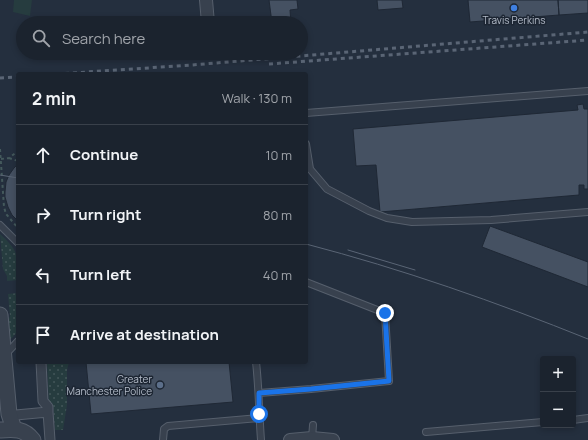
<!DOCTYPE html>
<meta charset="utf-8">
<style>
body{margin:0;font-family:Manrope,sans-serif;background:#242b36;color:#f1f3f6}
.controls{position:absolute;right:12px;bottom:12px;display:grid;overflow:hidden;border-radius:4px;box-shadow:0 2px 6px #0003}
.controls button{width:36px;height:36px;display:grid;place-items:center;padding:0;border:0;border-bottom:1px solid #39404a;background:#1b232e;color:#f1f3f6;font:20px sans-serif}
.stop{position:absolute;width:12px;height:12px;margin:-9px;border:3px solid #1a73e8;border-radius:50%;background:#fff}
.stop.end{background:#1a73e8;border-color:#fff;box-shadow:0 1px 4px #0008}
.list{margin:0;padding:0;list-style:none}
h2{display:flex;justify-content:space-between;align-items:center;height:52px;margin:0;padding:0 16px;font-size:17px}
h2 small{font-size:13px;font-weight:400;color:#a0a4aa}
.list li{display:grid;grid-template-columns:26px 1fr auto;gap:12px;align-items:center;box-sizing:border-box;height:60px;padding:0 16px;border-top:1px solid #39404a}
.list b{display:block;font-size:15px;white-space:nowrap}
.list em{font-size:13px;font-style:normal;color:#a0a4aa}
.icon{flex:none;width:22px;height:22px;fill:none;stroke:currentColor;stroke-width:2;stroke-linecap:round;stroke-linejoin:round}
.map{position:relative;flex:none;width:588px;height:440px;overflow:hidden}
.search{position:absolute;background:#1b232e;box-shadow:0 2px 6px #0003;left:16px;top:16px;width:292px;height:44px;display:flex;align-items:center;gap:10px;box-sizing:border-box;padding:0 14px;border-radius:22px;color:#a0a4aa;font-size:15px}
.panel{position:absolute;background:#1b232e;box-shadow:0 2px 6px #0003;left:16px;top:72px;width:292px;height:292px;border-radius:4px}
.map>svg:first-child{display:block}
</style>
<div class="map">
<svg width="588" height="440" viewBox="0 0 588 440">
<defs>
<pattern id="garden-dots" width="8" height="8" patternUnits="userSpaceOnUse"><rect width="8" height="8" fill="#263c3f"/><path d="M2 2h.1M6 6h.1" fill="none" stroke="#435659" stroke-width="1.8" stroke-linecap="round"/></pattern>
</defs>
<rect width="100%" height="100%" fill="#242f3e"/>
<path fill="#263c3f" d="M14,0H32L30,16L13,12Z"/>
<path fill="url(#garden-dots)" d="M0,234C19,251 18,256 18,280L7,281V276L3,269Z
M18,293V331L13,337L8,341L7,325L10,316L8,294Z
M47,362H69L67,370V405L63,430H55L53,405H49Z"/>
<path fill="#455162" stroke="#1f2835" d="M269,0H297L298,9L290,10L291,23H272Z
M377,0H402L403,8L378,10Z
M468,0H558L559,15L470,22Z
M558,0H588V13L559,15Z
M583,104L584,109H588V189H584V185H579V195L380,212L376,165L356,166L353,129L578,110L577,105Z
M18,164V221L12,215L8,207L5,197V192L6,182L9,175L14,168Z
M490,226L588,262V287L482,247Z
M86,362H229L233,402L91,414Z"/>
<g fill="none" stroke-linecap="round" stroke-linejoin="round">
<g stroke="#565f6c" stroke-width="8">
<path id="service" d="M306,113L588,91
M306,144L310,169L327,189L369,211L387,218L412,222L491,220L588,212
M0,225L18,243
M5,355L18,341
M256,362C259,388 259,414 261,440
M259,393L311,389L389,381L385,313L306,282
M573,420L588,418
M426,432L543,422
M312,438L313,425
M163,440L164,429L168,426L260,418"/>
</g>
<g stroke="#565f6c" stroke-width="11">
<path id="pedestrian" d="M41,362L43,401L48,407V412
M16,415L48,412L50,440"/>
</g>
<g stroke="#565f6c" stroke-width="14">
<path id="minor" d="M206,0L208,23
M290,440L312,438L333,440"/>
</g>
<g stroke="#565f6c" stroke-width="17">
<path id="tertiary" d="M0,315L9,414L14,429
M0,430C14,429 24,428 33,440"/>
</g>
<path stroke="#44595c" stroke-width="2" stroke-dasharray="3 3" stroke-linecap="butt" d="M0,149L4,207L6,214L18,228
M9,158L18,161
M1,159L9,158L18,151"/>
<use href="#service" stroke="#38414e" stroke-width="6"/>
<use href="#pedestrian" stroke="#38414e" stroke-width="9"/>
<use href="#minor" stroke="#38414e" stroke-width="12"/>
<use href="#tertiary" stroke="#38414e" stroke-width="15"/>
<path stroke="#5a6575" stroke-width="1" d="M0,175L18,178
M306,244C402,269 496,302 588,339
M348,250L415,270"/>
<path stroke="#5a6575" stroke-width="3" stroke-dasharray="4 4" stroke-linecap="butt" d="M269,64L588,40
M57,74L192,65L588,32
M0,78L18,77"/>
</g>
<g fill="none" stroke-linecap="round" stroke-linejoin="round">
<path stroke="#1a73e8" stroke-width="5" d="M259,414V393L311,389L389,381L385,313"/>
</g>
<circle fill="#3f7fe0" stroke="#1d2633" stroke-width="1.5" cx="514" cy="8" r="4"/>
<circle fill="#5c6f8a" stroke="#1d2633" stroke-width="1.5" cx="160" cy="385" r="4"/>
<g text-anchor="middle" stroke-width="3" stroke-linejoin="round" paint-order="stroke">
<g font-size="10" fill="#b4bcc9" stroke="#1d2633">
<text x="514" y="24">Travis Perkins</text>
<text x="152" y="383" text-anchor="end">Greater<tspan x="152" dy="12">Manchester Police</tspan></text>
</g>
</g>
</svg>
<div class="controls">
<button>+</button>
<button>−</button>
</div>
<div class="stop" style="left:259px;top:414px"></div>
<div class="stop end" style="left:385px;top:313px"></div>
<div class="search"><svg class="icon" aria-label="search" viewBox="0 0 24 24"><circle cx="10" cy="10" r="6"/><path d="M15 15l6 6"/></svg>Search here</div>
<section class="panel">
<h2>2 min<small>Walk · 130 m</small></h2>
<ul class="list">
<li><svg class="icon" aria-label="ahead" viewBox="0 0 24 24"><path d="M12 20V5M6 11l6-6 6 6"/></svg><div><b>Continue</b></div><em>10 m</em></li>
<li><svg class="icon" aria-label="right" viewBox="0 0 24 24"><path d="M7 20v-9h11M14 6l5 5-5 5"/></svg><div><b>Turn right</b></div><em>80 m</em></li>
<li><svg class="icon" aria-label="left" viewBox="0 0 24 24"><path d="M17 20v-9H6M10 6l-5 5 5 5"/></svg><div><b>Turn left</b></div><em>40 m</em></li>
<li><svg class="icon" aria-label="arrive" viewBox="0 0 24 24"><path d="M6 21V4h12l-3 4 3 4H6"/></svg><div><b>Arrive at destination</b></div></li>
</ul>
</section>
</div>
